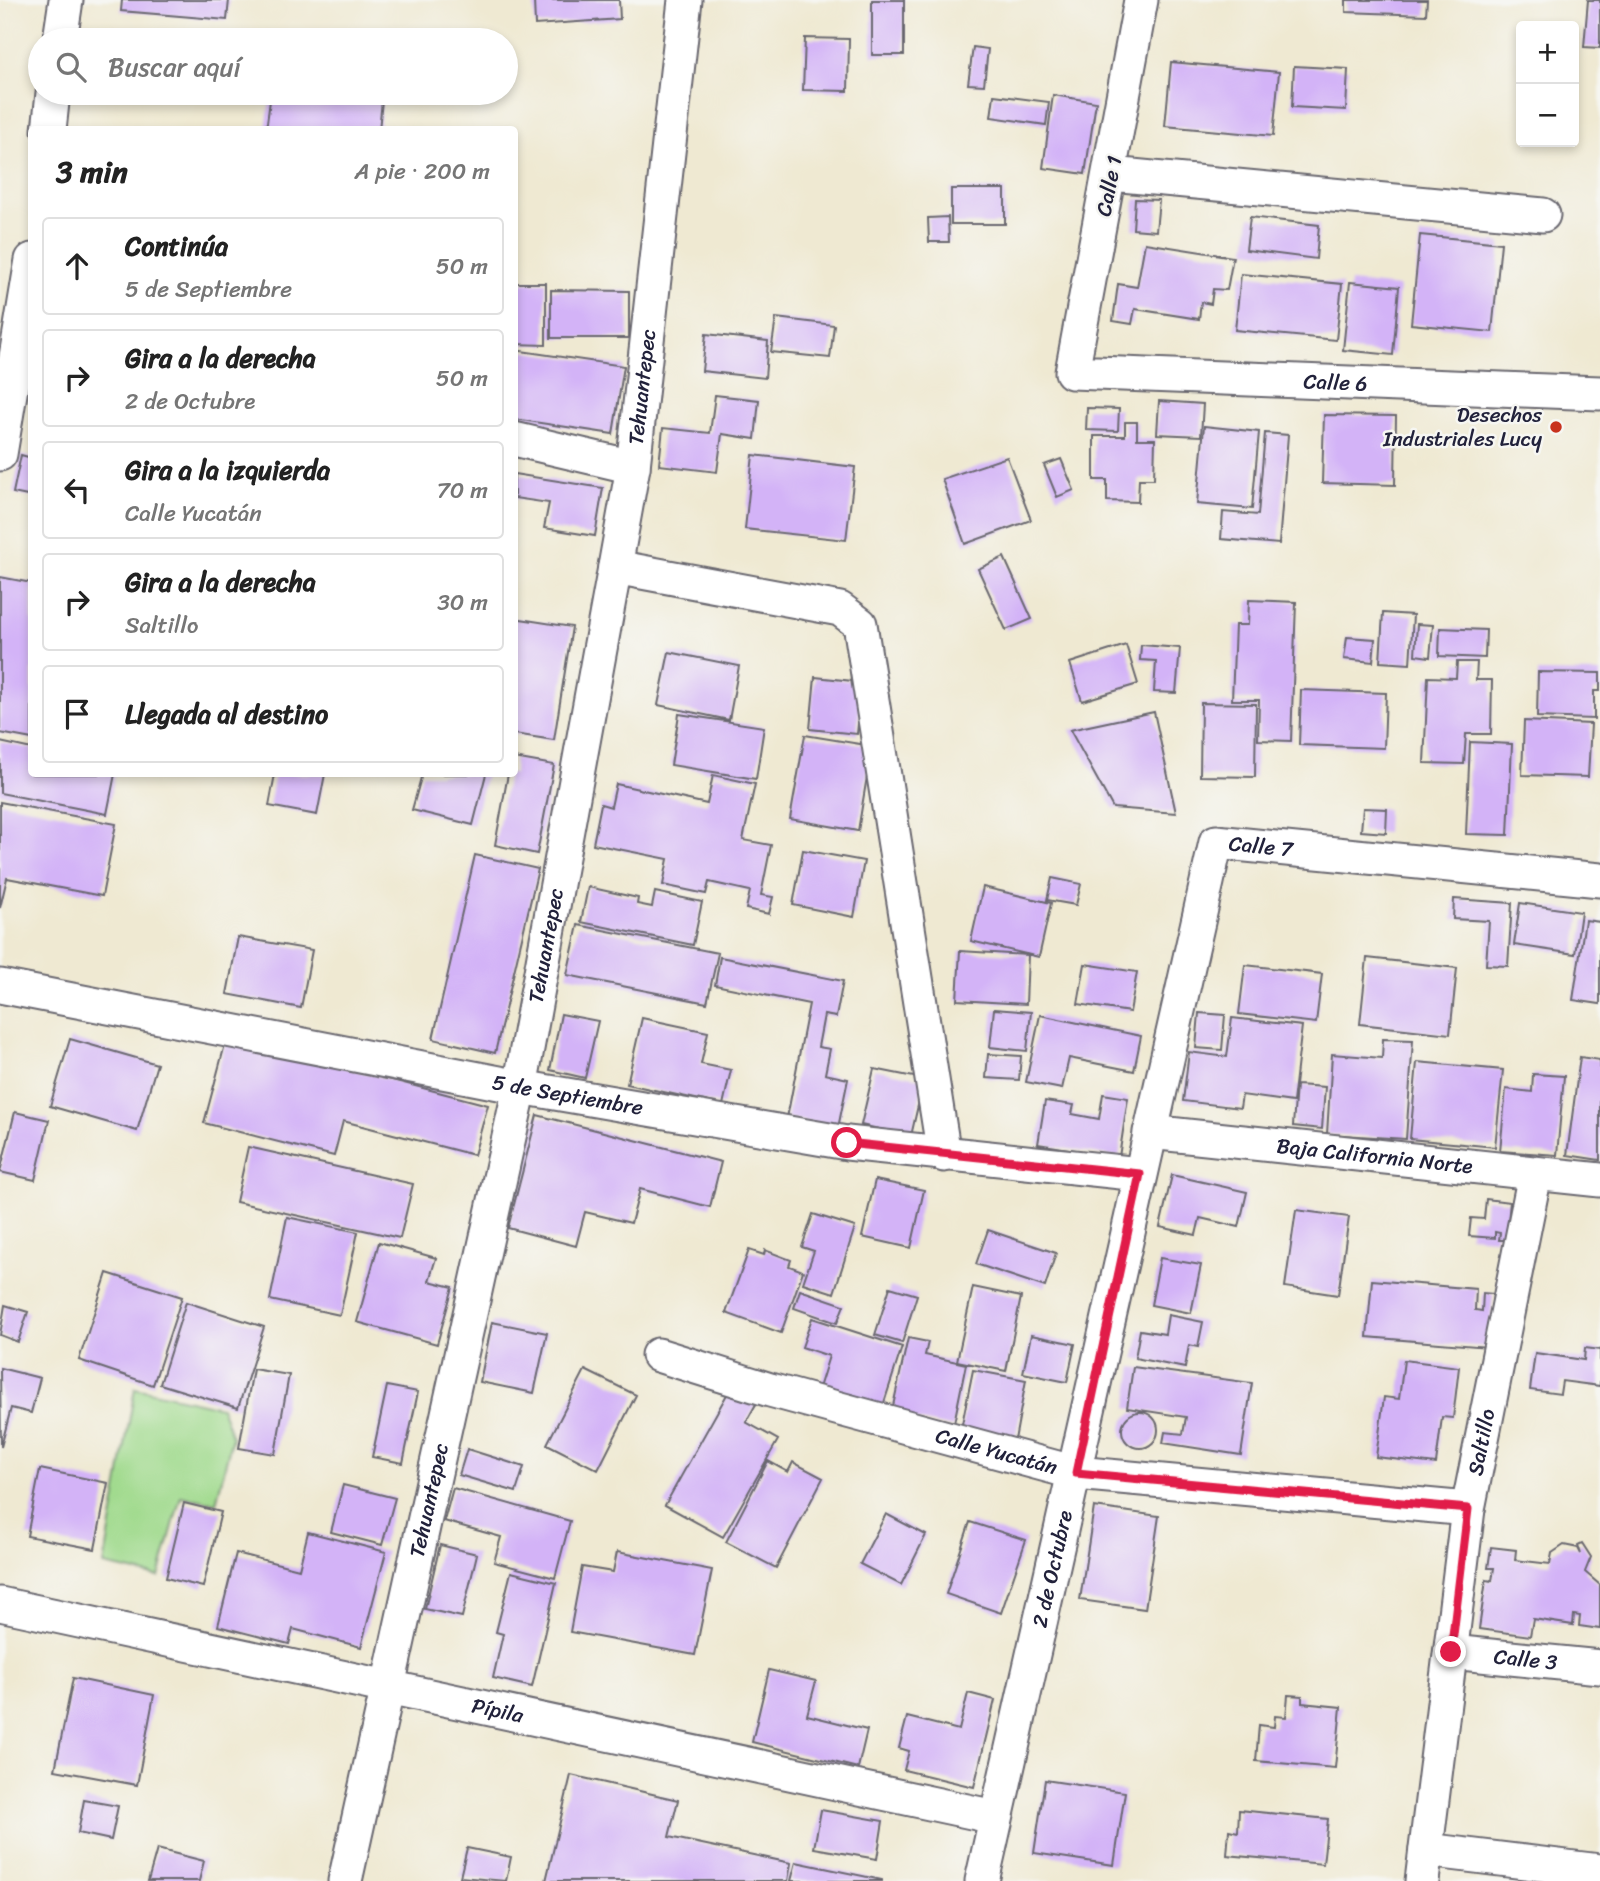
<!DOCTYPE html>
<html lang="es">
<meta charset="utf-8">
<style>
body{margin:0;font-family:Sriracha,sans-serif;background:#f6f6f6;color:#222}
.controls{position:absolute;right:21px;top:21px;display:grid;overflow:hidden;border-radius:7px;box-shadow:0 4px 10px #0003}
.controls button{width:63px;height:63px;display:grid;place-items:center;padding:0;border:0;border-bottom:2px solid #e0e0e0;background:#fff;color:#222;font:35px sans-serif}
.stop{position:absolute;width:21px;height:21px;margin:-16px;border:5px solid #e11d48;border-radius:50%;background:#fff}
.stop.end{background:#e11d48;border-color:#fff;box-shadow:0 2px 7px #0008}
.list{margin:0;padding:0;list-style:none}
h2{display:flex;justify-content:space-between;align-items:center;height:91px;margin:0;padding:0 28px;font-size:30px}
h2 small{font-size:23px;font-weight:400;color:#767676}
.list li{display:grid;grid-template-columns:46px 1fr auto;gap:21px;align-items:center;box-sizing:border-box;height:98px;margin:0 14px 14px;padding:0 14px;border:2px solid #e0e0e0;border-radius:7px}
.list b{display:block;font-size:26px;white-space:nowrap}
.list p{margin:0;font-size:23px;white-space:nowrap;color:#767676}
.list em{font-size:23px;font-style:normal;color:#767676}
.icon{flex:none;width:38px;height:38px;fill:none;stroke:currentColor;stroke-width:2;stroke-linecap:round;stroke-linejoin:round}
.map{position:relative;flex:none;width:1600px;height:1881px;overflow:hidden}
.search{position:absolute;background:#fff;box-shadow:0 4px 10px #0003;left:28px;top:28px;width:490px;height:77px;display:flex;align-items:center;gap:18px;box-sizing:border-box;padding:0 24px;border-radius:38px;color:#767676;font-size:26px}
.panel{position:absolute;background:#fff;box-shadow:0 4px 10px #0003;left:28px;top:126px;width:490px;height:651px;border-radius:7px}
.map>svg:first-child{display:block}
</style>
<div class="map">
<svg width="1600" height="1881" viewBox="0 0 1600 1881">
<rect width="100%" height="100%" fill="#f6f6f2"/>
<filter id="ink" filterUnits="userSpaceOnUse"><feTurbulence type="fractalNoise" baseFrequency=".0143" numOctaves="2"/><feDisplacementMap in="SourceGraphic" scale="14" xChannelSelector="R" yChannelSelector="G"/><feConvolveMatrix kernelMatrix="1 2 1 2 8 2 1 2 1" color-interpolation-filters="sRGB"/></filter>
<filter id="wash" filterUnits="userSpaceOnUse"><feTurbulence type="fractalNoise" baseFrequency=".00686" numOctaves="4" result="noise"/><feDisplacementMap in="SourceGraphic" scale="28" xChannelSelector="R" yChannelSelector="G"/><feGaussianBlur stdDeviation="1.57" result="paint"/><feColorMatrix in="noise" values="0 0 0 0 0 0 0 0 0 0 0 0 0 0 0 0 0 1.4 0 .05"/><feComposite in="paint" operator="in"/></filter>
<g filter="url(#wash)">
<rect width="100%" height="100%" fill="#efe9d2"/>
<path fill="#a0da8d" stroke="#617e64" stroke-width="2" d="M135,1388L221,1407L232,1437L216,1503L181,1496L159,1577L104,1565Z"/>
<g id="blocks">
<path fill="#d3b3f7" d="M122,0H229L227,20L121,11Z
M534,0H619L620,19L535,25Z
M872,0H904V55H872Z
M1346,0H1427L1426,15L1346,12Z
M1588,0H1600V48L1584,47Z
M805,38L849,39L848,91L803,90Z
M973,47L988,49L984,85L968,84Z
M1171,62L1279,72L1273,136L1165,126Z
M1294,66L1348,69L1346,110L1292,107Z
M271,93H325L382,100L379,130H266Z
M994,95L1049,102L1046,125L991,117Z
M1053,95L1096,102L1085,174L1043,168Z
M951,189H1005V224H951Z
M1135,199L1159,200L1156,231L1133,229Z
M948,217L949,242H929L928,218Z
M1250,217L1319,225L1316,259L1246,250Z
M1420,235L1501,243L1492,332L1411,324Z
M1145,243L1233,257L1227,290L1213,289L1211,304L1201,302L1199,319L1135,309L1132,324L1113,321L1118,284L1137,287Z
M1241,274L1342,284L1336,340L1235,330Z
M1350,282L1399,287L1393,355L1343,350Z
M514,283H546V345L514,344Z
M551,290L629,291V338H551Z
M776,318L834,325L830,358L771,352Z
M706,334L768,341L765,378L702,371Z
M514,350L624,366L613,434L514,419Z
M715,395L759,400L755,439L722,434L717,472L659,465L663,428L710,433Z
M1159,401L1203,404L1201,436L1157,434Z
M1087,408L1119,409L1118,431L1086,430Z
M1324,415L1396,416L1395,485L1322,483Z
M1125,422H1137V439H1155L1154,479H1139L1138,502L1107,501V480H1094V436H1125Z
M1204,426L1259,432L1252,509L1197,504Z
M1265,433L1288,435L1279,544L1221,539L1223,512L1258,515Z
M21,455L32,458V497L13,493Z
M753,455L855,467L846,540L745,529Z
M1007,457L1031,520L965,544L942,479Z
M1061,459L1074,490L1057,497L1044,465Z
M514,474L603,488L595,536L544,528L549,503L514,498Z
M1004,557L1032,619L1006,630L978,569Z
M0,577L32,583V739L0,733Z
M1249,600L1296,602L1291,741L1258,740L1259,700H1232L1235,625H1248Z
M1383,613L1413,615L1410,664L1380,662Z
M514,618L572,627L554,740L514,734Z
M1417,624L1433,625L1430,657L1415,655Z
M1440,628L1486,630L1485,658L1439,656Z
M1347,637L1375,639L1373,662L1344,659Z
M1126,645L1138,684L1082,701L1070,663Z
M1141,645L1180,648L1176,693L1154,692L1156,661L1140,660Z
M669,652L739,666L729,720L658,705Z
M1457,662H1477L1476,680H1492L1491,734H1466L1464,764L1424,763L1428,677L1456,678Z
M1538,672L1600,673V691H1594V719L1537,717Z
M815,677L862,682L857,734L810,729Z
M1301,690L1386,693L1384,748L1299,745Z
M1201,703L1256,704L1255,777L1200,776Z
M1154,712L1176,813L1113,808L1070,730Z
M679,714L764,727L756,779L671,765Z
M1524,721L1591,724L1588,777L1522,775Z
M805,735L872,746L858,831L790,819Z
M0,742L32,749V774H115L107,814L0,793Z
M1470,742L1512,744L1508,835L1466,834Z
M514,758L554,765L537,854L495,845L508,774H514Z
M275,774H325L317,815L269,806Z
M422,774H486L473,825L412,810Z
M713,775L755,784L743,840L771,845L761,895L773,897L769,914L746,909L750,891L709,882L706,894L663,885L668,859L593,844L601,804L611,807L616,784L707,804Z
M0,802L116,824L102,896L7,878L0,908Z
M1363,808L1387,809L1386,833L1361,831Z
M803,850L864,861L854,917L793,905Z
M475,855L538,869L495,1053L433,1039Z
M1052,878L1081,884L1076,905L1047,900Z
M588,887L638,898L637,904L652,907L655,892L702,902L693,945L581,922Z
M983,887L1051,903L1039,957L971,941Z
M1454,899L1512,903L1508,966L1486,965L1489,921L1453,919Z
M1520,903L1581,912L1575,954L1514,945Z
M1585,920L1600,922V1004L1573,1000Z
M578,925L718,953L707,1003L567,975Z
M238,937L312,950L301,1008L227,994Z
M960,951L1028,955L1026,1004L957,1000Z
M720,957L843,981L836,1017L824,1015L818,1047L830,1049L825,1074L848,1079L838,1128L787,1118L809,1004L715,985Z
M1367,958L1457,968L1450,1034L1360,1024Z
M1085,964L1137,972L1130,1012L1078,1004Z
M1245,965L1322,974L1316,1023L1239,1014Z
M994,1009L1031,1012L1027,1051L990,1047Z
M1199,1013L1225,1015L1222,1050L1196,1048Z
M561,1014L598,1021L585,1078L550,1070Z
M1040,1015L1141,1036L1134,1071L1069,1058L1062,1089L1026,1082Z
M642,1018L708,1032L701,1064L731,1070L723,1105L627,1084Z
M1232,1018L1302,1026L1293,1102L1242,1095L1240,1108L1183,1101L1189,1052L1227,1057Z
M227,1037L488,1105L474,1155L343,1121L334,1156L204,1123Z
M70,1039L157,1064L137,1131L50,1106Z
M1383,1039L1413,1040L1406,1139L1327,1134L1332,1054L1382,1058Z
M988,1054L1021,1056L1019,1080L986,1078Z
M1580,1057L1600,1060V1160L1567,1155Z
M1417,1062L1503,1070L1495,1147L1410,1139Z
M874,1069L924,1079L911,1136L861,1125Z
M1533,1074L1564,1076L1557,1155L1500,1151L1506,1089L1532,1092Z
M1296,1085L1325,1087L1322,1129L1293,1126Z
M1103,1094L1128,1098L1119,1157L1038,1144L1045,1101L1074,1105L1072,1114L1099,1119Z
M15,1112L49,1120L35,1180L0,1172Z
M537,1115L721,1162L710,1207L640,1189L631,1223L585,1212L576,1246L508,1228Z
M248,1147L413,1184L400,1238L236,1202Z
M1172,1175L1247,1192L1239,1227L1200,1218L1196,1235L1160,1227Z
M875,1180L924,1190L911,1248L862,1237Z
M1486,1199L1510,1202L1506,1240H1499L1500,1233L1495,1232V1238L1469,1236L1471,1218L1484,1219Z
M1296,1210L1349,1217L1338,1295L1285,1287Z
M813,1214L855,1227L834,1293L803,1283L814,1251L802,1247Z
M287,1217L358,1232L340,1315L270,1300Z
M988,1230L1056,1253L1045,1287L976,1264Z
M379,1242L436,1258L429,1281L453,1287L437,1344L357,1322Z
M749,1250L764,1255L765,1250L791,1260L789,1266L803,1271L781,1333L726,1313Z
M1160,1258L1201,1265L1191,1313L1151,1305Z
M107,1273L182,1297L153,1385L79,1360Z
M1372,1280L1476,1289L1475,1310L1482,1311L1483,1293L1493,1294L1488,1347L1367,1337Z
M890,1287L917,1295L902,1343L875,1335Z
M973,1287L1021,1297L1006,1371L957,1361Z
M800,1290L844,1305L837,1323L794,1308Z
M186,1302L264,1327L238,1408L160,1384Z
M5,1305L28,1312L18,1342L0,1335Z
M1168,1315L1203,1322L1198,1347L1189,1345L1185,1368L1135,1358L1140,1330L1165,1334Z
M812,1318L902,1347L882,1409L819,1388L829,1356L802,1347Z
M492,1322L547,1333L534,1393L480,1382Z
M1031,1335L1075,1344L1067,1382L1023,1373Z
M908,1338L928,1342L925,1355L966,1364L953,1428L891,1415Z
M1585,1348L1600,1350V1386L1562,1381L1560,1394L1530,1390L1535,1353L1584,1360Z
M1404,1360L1459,1367L1453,1418L1442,1417L1436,1464L1376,1457L1384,1397L1399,1399Z
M1133,1367L1252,1383L1241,1455L1163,1443L1165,1432L1183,1434L1186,1417L1127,1408Z
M0,1368L40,1378L31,1413L11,1408L1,1447Z
M253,1369L289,1375L275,1454L239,1448Z
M585,1370L636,1395L598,1470L547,1444Z
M973,1370L1026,1380L1015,1440L961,1429Z
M387,1386L418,1392L403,1463L372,1457Z
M730,1389L756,1404L746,1422L778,1440L723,1537L665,1505Z
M1122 1430a18 18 0 1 1 36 0a18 18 0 1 1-36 0Z
M467,1449L524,1467L516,1492L459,1475Z
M768,1461L788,1472L793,1462L823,1478L776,1568L726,1542Z
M40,1469L108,1483L95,1549L27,1536Z
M343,1485L395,1498L382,1545L331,1532Z
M453,1488L570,1521L555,1578L494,1562L501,1537L444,1521Z
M184,1503L221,1512L203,1587L166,1578Z
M1094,1507L1159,1516L1145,1609L1080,1600Z
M886,1514L926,1535L901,1585L860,1564Z
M970,1522L1026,1540L1001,1613L946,1594Z
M308,1532L386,1552L361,1647L293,1629L289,1644L218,1626L236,1553L299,1569Z
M1582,1543L1591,1557L1585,1572L1600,1585V1629L1579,1626L1580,1616L1574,1615L1573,1625L1533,1619L1530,1636L1479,1629L1486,1580L1492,1581L1494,1568H1488L1491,1547L1516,1550L1515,1560L1550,1564L1552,1553L1564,1545L1578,1548L1581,1554L1578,1545Z
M440,1545L477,1554L462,1617L425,1609Z
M617,1552L712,1570L695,1655L570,1632L582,1567L613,1572Z
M511,1572L556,1583L532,1687L493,1678L503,1634L496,1632Z
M769,1670L816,1681L807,1715L867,1730L858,1768L752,1742Z
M73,1678L154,1695L137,1785L55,1770Z
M968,1693L995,1700L974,1787L904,1770L909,1751L899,1748L907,1717L959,1730Z
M1288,1695L1302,1696V1703L1341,1707L1335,1768L1256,1761L1259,1725L1274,1727L1275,1716L1286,1717Z
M571,1775L678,1800L669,1837L791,1863L788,1881H546Z
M1045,1780L1125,1792L1114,1865L1034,1853Z
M84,1800L118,1806L111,1840L78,1833Z
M821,1810L883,1821L877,1859L814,1848Z
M1239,1810L1328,1819L1323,1864L1227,1855L1229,1830L1238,1832Z
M467,1848L511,1857L506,1881L460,1877Z
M157,1849L204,1861L199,1881H148Z
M796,1862L882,1880V1881H791Z"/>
</g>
</g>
<g filter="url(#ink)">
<use href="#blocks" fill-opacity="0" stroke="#6a6870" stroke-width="2"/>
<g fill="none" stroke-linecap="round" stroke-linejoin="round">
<g stroke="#6a6870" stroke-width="37">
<g id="minor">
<path id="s1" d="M1141,0L1072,372L1600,393"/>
<path d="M60,40L66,0"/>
<path d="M49,130L53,93"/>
<path d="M1111,174L1543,215"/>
<path d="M514,439L633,467"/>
<path d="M0,454L32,260"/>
<path d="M615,567L840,609L860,624L944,1155"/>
<path id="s2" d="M0,986L520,1087L847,1143L1140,1174"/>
<path id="s3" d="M1150,1132L1600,1180"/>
<path id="s4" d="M658,1355L770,1390L1076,1473L1468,1509"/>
<path id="s5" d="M0,1604L995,1817"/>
<path id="s6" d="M1451,1652L1600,1667"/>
<path d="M1426,1850L1600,1871"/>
<path id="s7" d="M345,1881L520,1087L615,567L633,467L685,0"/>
<path id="s8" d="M982,1881L1216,842L1600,880"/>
<path id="s9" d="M1422,1881L1468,1509L1535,1174"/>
</g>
</g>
<use href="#minor" stroke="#fff" stroke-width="33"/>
</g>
</g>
<g fill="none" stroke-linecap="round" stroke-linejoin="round" filter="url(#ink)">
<path stroke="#e11d48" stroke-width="9" d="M847,1143L1140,1174L1076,1473L1468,1509L1451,1652"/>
</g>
<circle fill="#c8321e" stroke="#f6f6f2" stroke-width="2.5" cx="1556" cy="427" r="7"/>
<g text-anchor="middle" stroke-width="5" stroke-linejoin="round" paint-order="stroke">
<g font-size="21" fill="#22223b" stroke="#f6f6f2">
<text transform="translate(1109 186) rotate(-79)" y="7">Calle 1</text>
<text dy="7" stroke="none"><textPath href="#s1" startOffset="642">Calle 6</textPath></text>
<text dy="7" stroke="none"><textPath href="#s7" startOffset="1524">Tehuantepec</textPath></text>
<text dy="7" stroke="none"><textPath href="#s8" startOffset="1110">Calle 7</textPath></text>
<text dy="7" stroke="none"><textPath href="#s7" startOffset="957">Tehuantepec</textPath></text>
<text dy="7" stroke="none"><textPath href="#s2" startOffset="578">5 de Septiembre</textPath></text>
<text dy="7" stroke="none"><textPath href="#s3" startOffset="226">Baja California Norte</textPath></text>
<text dy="7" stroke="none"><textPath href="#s9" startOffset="443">Saltillo</textPath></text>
<text dy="7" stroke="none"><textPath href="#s4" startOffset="352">Calle Yucatán</textPath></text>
<text dy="7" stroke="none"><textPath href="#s7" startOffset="390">Tehuantepec</textPath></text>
<text dy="7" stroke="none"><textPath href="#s8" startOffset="320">2 de Octubre</textPath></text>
<text dy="7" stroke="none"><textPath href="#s6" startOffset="75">Calle 3</textPath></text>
<text dy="7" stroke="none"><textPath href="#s5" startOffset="509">Pípila</textPath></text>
</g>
<g font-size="21" fill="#22223b" stroke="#f6f6f2" text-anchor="end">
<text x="1542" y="422">Desechos<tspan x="1542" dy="24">Industriales Lucy</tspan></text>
</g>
</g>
</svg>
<div class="controls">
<button>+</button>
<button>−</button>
</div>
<div class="stop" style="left:847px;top:1143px"></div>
<div class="stop end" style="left:1451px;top:1652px"></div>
<div class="search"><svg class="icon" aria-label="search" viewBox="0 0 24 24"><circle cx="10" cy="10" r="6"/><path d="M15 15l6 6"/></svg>Buscar aquí</div>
<section class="panel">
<h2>3 min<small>A pie · 200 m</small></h2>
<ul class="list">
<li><svg class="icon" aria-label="ahead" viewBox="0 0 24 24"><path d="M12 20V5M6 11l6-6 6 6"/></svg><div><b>Continúa</b><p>5 de Septiembre</p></div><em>50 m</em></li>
<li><svg class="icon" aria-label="right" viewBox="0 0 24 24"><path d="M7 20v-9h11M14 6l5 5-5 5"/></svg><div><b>Gira a la derecha</b><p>2 de Octubre</p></div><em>50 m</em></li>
<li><svg class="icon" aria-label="left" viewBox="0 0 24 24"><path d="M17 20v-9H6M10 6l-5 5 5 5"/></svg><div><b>Gira a la izquierda</b><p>Calle Yucatán</p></div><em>70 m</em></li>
<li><svg class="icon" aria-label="right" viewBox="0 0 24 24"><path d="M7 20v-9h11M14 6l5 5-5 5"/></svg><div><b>Gira a la derecha</b><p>Saltillo</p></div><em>30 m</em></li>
<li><svg class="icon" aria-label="arrive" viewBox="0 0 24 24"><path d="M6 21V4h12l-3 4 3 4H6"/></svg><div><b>Llegada al destino</b></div></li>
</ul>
</section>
</div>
